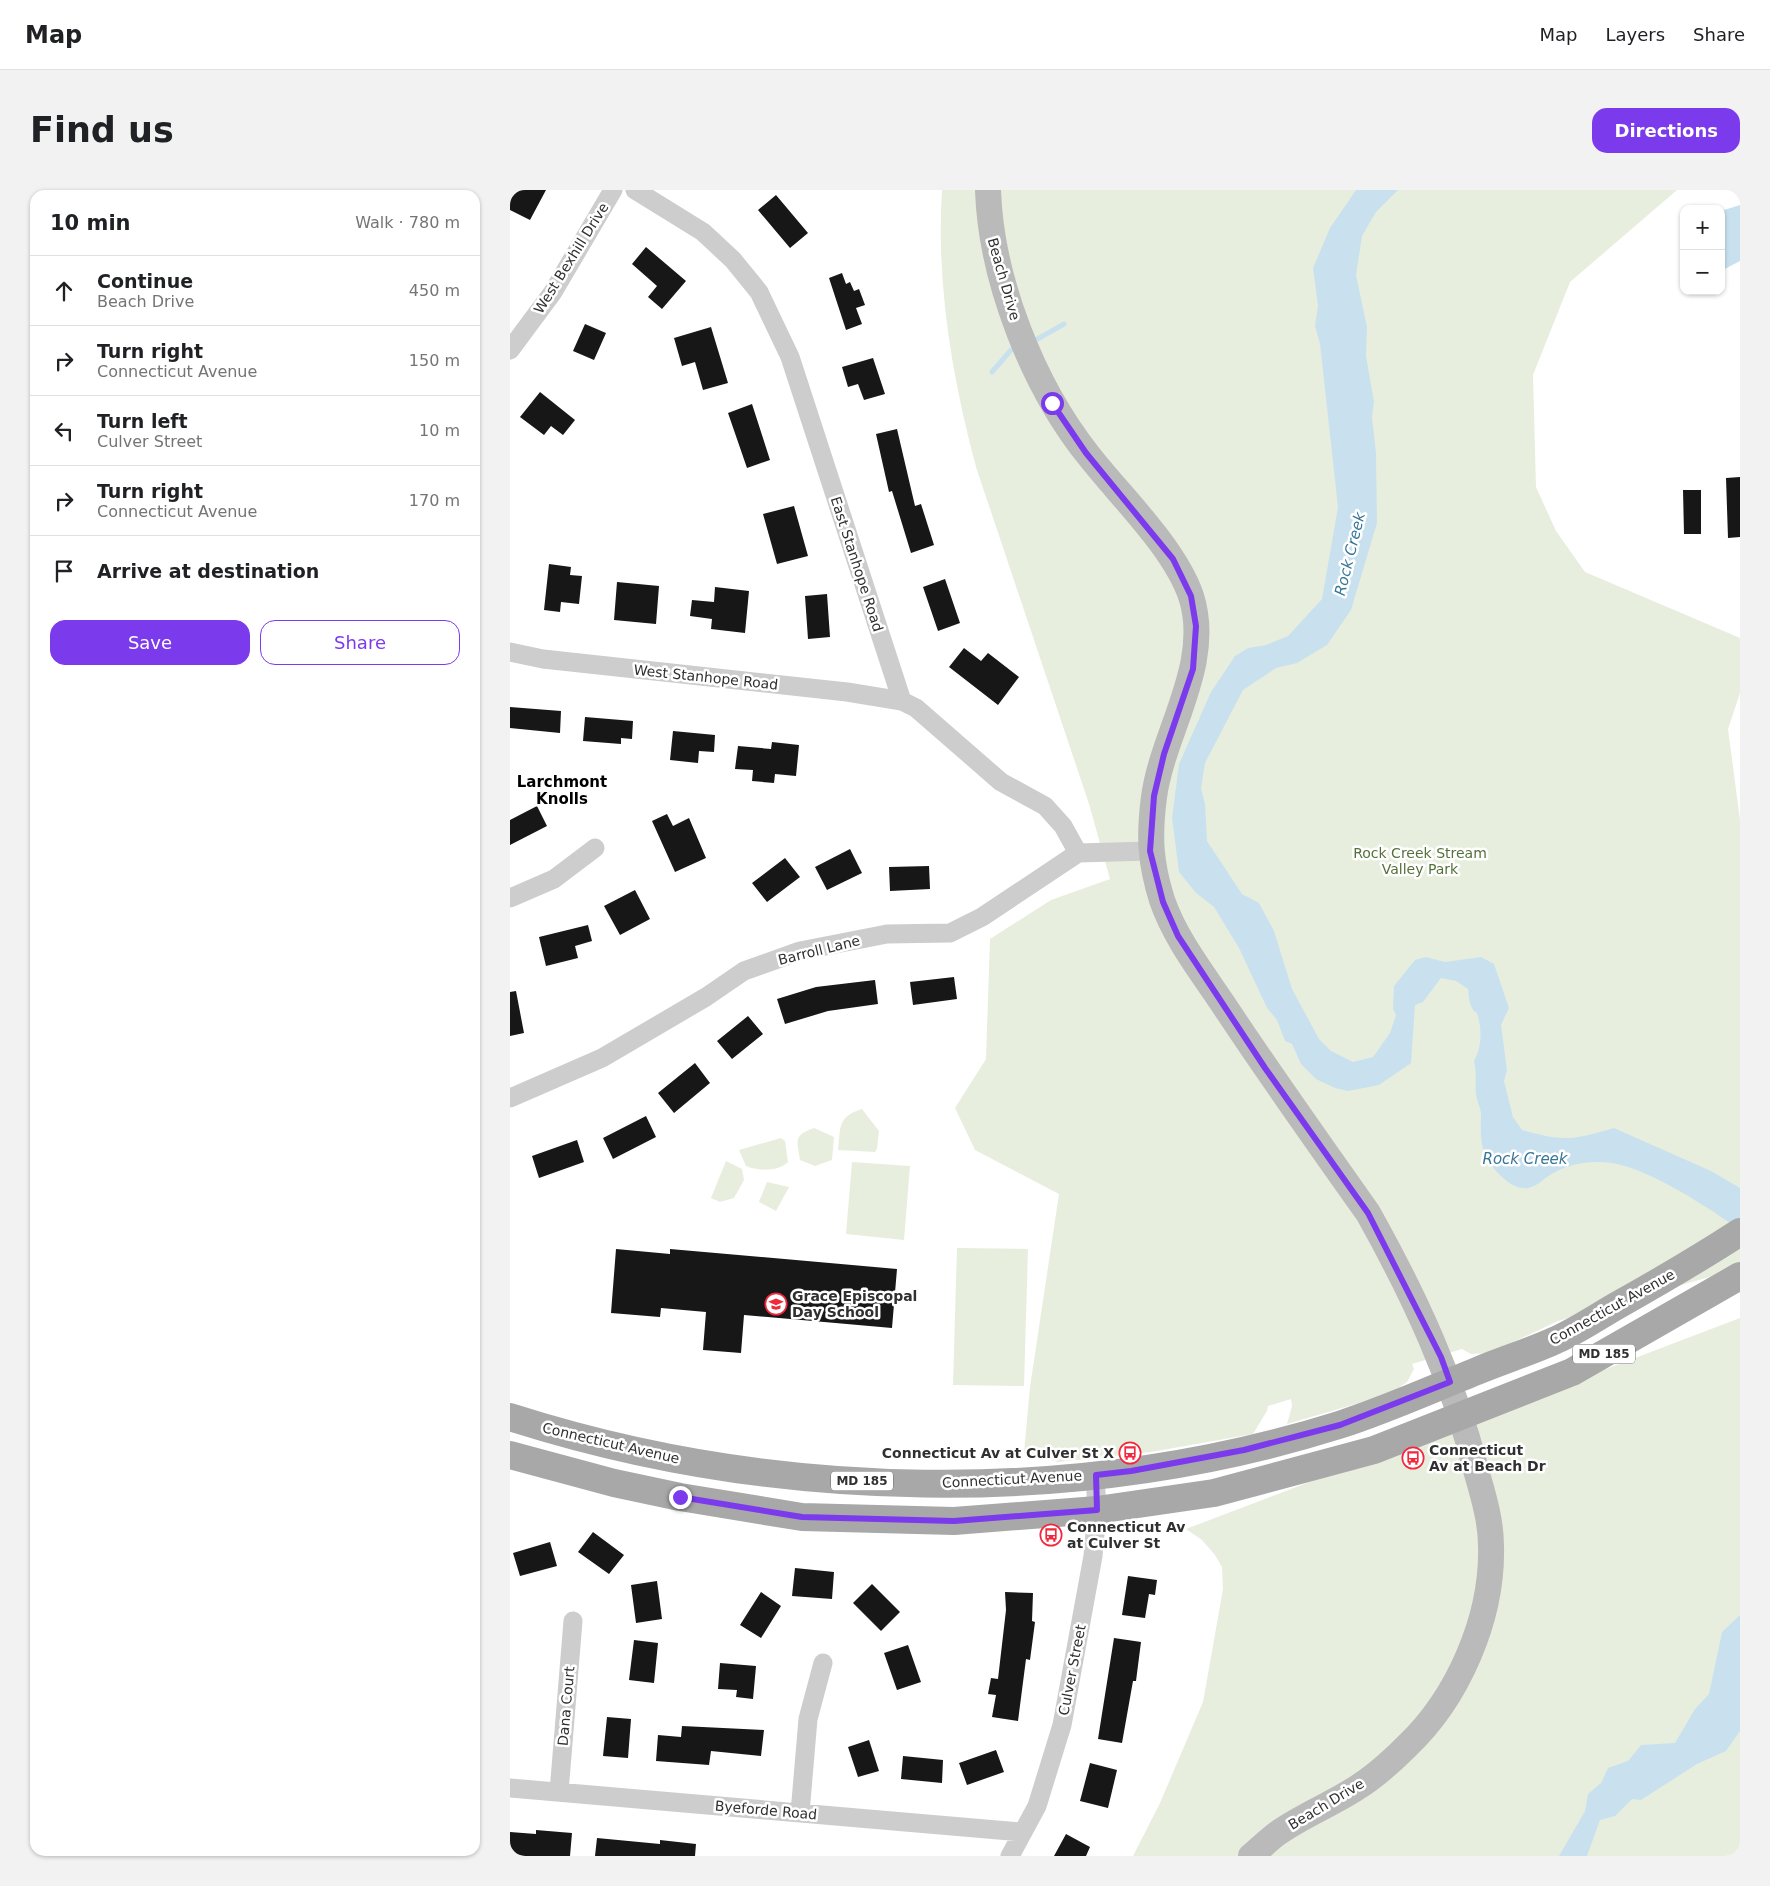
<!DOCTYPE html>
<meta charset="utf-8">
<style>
body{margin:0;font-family:"DejaVu Sans",sans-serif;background:#f2f2f2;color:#202124}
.controls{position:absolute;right:15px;top:15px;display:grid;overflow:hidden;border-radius:10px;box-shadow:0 1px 4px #0004}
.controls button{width:45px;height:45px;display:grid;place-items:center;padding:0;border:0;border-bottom:1px solid #e0e0e0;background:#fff;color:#202124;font:25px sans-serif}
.stop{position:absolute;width:15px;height:15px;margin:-11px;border:4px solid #7c3aed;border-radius:50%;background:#fff}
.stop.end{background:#7c3aed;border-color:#fff;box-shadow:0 1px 5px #0008}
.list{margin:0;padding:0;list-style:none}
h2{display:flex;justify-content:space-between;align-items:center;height:65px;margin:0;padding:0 20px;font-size:21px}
h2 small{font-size:16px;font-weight:400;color:#757577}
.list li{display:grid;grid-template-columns:32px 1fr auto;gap:15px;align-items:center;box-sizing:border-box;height:70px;padding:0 20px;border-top:1px solid #e0e0e0}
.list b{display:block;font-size:19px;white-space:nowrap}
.list p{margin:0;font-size:16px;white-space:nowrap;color:#757577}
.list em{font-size:16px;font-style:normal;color:#757577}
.actions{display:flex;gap:10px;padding:15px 20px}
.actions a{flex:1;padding:11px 0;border:1px solid #7c3aed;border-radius:15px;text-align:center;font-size:18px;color:#7c3aed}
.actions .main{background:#7c3aed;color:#fff}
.icon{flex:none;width:28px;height:28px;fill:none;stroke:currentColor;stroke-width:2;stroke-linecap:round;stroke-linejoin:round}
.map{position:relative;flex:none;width:1230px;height:1666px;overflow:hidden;border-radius:15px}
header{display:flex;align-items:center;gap:30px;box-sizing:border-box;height:70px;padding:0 25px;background:#fff;border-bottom:1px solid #e0e0e0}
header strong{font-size:24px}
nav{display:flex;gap:28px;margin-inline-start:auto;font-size:18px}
.intro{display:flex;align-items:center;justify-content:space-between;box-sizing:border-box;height:120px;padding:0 30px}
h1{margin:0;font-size:35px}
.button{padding:12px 22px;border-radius:15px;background:#7c3aed;color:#fff;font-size:18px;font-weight:700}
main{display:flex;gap:30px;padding:0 30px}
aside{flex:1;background:#fff;border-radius:15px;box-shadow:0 1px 4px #0004}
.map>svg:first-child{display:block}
</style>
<header>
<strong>Map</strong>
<nav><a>Map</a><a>Layers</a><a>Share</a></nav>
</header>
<div class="intro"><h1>Find us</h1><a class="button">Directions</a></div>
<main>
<aside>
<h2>10 min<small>Walk · 780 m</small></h2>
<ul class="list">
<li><svg class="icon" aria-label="ahead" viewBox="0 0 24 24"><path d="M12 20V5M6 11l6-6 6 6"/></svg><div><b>Continue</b><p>Beach Drive</p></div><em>450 m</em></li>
<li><svg class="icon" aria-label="right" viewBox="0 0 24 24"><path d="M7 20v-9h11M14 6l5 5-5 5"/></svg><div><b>Turn right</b><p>Connecticut Avenue</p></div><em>150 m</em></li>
<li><svg class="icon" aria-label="left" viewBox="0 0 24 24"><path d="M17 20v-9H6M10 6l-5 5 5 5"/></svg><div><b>Turn left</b><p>Culver Street</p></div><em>10 m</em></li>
<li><svg class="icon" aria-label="right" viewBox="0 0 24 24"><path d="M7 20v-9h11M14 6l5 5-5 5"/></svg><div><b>Turn right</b><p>Connecticut Avenue</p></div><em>170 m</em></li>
<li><svg class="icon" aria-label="arrive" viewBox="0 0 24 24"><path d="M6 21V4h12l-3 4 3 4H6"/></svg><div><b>Arrive at destination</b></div></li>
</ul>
<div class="actions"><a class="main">Save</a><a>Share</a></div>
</aside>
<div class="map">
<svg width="1230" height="1666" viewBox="0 0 1230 1666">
<rect width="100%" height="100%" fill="#fff"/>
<path fill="#e7eede" d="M432,0H1167L1060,92L1023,185L1026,297L1046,341L1075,382L1230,448V503L1218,539L1230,630V1078L1048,1131L980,1163L961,1164L952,1159L902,1174L904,1179L897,1192L880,1204L777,1234L782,1216L781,1209L758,1216L757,1221L743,1244L641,1262L548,1272L514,1263L520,1197L549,1004L465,960L445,918L476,869L480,749L541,710L600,689L579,614L466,277C442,187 426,93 432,0Z
M352,919L369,941L367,959L365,962L328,960C331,936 327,927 352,919Z
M304,938L324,947L322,970L305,976L290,970C287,949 283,946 304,938Z
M271,948L275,951L278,972C268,982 247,981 236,976L229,960Z
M216,971L232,979L234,990L224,1008L210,1012L201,1008Z
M342,972L400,976L394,1050L336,1044Z
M257,992L279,997L266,1021L249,1012Z
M447,1058L518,1059L514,1196L443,1195Z
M1230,1128V1666H623L650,1613L693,1512L713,1399L712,1377L705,1365L692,1350L676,1339Z"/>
<path fill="#c9e1ef" d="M846,0H888L866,22L852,46L846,85L857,137L856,166L864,212L862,227L866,263L867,333L841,420L817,455L787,473L766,478L733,500L695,573L691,598L695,614L697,651L732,704L749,713L764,741L782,799L809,849L821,861L843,872L863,867L880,843L886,825L883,819L884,796L905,770L916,767L935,772L971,767L984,774L999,818L991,835L997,880L994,891L1003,927L1012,940C1053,952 1063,950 1104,938L1201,981L1230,998V1040C1199,1018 1140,979 1102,973C1082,970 1058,973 1040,985C1032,990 1028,996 1018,998C1002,1001 983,980 977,968C969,955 971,938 971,923C970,917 967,911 966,905C965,893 967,883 964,871C972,857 972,838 967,823C959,819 959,807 958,799L946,791L931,788L913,812L905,815L901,873L869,895L838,901L825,898L806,889L791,874L782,854L775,851L767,830L757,818L729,758L704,717L686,703L669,682L662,628L669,574L701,502L725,466L738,458L756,455L778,446L812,409L828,317L810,154L805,136L808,116L803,78L820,38Z
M1230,15V71L1211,81V21Z
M1230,1425V1541L1216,1561L1187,1574L1131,1610L1122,1609L1105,1626L1090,1630L1077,1666H1049L1075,1621L1078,1604L1091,1593L1098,1578L1118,1571L1131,1555L1165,1553L1185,1519L1199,1504L1212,1442Z"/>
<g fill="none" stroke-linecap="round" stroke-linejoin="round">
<path stroke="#c9e1ef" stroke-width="5" d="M524,151L554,134
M482,182L501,160"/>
</g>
<path fill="#171717" d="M0,0H36L20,30L0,20Z
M266,5L298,43L280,58L248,20Z
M136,57L176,91L152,119L138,107L147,96L122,74Z
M332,83L336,94L340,92L344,101L349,99L355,115L346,118L352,134L336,140L319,88Z
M75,134L96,143L84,170L63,161Z
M201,137L218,193L193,200L185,172L172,176L164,148Z
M363,168L375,204L354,210L348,194L338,197L332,177Z
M30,202L65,230L53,245L41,236L34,245L10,227Z
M242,214L260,270L237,278L218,223Z
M387,239L405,316L411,314L424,355L401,363L382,301L379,302L366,244Z
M1230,287V347L1218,348L1216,288Z
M1173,300H1191V344H1174Z
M284,316L298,366L267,374L253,324Z
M39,374L61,377L60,385L72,386L69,414L51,412L50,422L34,420Z
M435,389L450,433L428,441L413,397Z
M107,392L149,396L146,434L104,430Z
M205,397L239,401L235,443L201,439L202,429L180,426L182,410L204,412Z
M317,404L320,447L298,449L295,406Z
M454,458L471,471L478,463L509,487L488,515L439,477Z
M0,517L51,521L50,543L0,538Z
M75,527L123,531L122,549L111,548V554L73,551Z
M163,541L205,545L204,562L189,561L188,573L160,570Z
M262,552L289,555L286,586L265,584L264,593L242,591L243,580L225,579L228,556L261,559Z
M27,616L37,636L0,655V630Z
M157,624L163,636L179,628L196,668L165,682L142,631Z
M340,659L352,683L317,700L305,677Z
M275,668L290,687L257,712L242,693Z
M419,676L420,699L380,701L379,677Z
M125,700L140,729L110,745L94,716Z
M78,735L82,751L65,756L68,768L36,776L29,747Z
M444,787L447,809L403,815L400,792Z
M365,790L368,814L318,821L275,834L267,809L306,797Z
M6,801L14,843L0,846V802Z
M238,826L253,844L222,869L207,851Z
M185,873L200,893L164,923L148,903Z
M136,926L146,947L103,969L93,948Z
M67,950L74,972L29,988L22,966Z
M106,1059L160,1064V1059L387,1079L382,1138L234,1125L231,1163L193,1160L196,1122L151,1118L150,1127L101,1123Z
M83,1342L114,1365L99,1384L68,1362Z
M40,1352L47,1376L10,1386L3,1363Z
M285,1378L324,1382L322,1409L282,1406Z
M618,1386L647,1390L645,1405L639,1404L635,1428L612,1425Z
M147,1391L152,1429L126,1433L121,1395Z
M362,1394L390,1422L371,1441L343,1413Z
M251,1402L271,1416L251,1448L230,1435Z
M495,1402L523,1403L522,1431L525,1432L520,1470L516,1469L508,1531L482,1527L486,1505L478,1504L481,1488L488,1489L496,1420Z
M604,1448L631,1452L626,1491H623L612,1553L588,1549Z
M124,1450L148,1453L144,1493L119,1490Z
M398,1455L411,1492L387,1500L374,1463Z
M210,1473L246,1476L243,1509L226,1507L227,1500L208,1499Z
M97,1527L121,1529L118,1568L93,1566Z
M172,1536L254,1540L251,1566L201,1561L199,1575L146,1571L148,1545L171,1547Z
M359,1550L369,1581L348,1587L338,1557Z
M486,1560L494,1582L457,1595L449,1573Z
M393,1566L433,1570L432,1593L391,1589Z
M580,1573L607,1580L598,1618L570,1611Z
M26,1640L62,1643L60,1666H0V1642L26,1644Z
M556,1644L580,1657L576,1666H544Z
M87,1648L150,1654V1650L186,1654L185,1666H85Z"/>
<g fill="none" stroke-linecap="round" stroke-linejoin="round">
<path stroke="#cdcdcd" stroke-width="19" d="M125,0L193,42L223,70L249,102L280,167L392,511L406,518L491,592L535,616L553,636L568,663L640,661
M0,160L43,102L103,0
M0,462L33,469L337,502L392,511
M0,708L44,689L85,658
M0,908L92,868L196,807L234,781L290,761L377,744L440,743L472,727L568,663
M0,1598L511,1642
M49,1602L63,1431
M290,1623L298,1529L313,1473
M500,1666L527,1616L552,1535L583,1366L587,1320L585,1285"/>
<path stroke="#bababa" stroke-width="26" d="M478,0C481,90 523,196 579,266C611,307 664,357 681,406C703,474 653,541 644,607C639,646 640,672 652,710C665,748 691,781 713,814C760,885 809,954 858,1023C904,1105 943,1189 966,1280C973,1305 981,1330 981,1356C983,1428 948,1508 896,1557C881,1572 863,1588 845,1599C820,1615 792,1626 768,1643C758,1650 750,1659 741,1666"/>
<path stroke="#a8a8a8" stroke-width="28" d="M0,1227C263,1311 565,1318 829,1235C876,1220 922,1199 967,1181C993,1170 1020,1162 1046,1150C1067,1141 1087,1127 1108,1115C1149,1092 1190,1068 1230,1042
M0,1265L104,1293L170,1307L292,1327L444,1331L587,1320L704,1303L864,1260L1062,1182L1230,1086"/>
</g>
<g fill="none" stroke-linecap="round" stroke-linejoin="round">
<path stroke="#7c3aed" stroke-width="6" d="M170,1307L292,1327L444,1331L587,1320L586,1285L621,1281L734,1260L830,1235L940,1192L931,1167L858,1023L755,878L668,746L653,712L640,661L644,606L654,564L683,479L686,436L681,406L663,369L576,263L542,213"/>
</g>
<defs>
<g id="school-ring" transform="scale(1.125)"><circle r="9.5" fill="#fff" stroke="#f2283c" stroke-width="1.5"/><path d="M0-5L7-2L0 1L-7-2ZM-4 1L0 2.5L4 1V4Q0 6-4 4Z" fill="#f2283c"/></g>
<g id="bus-ring" transform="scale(1.125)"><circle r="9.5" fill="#fff" stroke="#f2283c" stroke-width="1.5"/><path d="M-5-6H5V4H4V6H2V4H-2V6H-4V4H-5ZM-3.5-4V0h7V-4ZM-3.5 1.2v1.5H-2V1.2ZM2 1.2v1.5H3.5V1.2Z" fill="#f2283c"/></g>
</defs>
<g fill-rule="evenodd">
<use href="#school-ring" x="266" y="1114"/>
<use href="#bus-ring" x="620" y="1263"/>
<use href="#bus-ring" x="903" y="1268"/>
<use href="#bus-ring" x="541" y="1345"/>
</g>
<g text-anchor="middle" stroke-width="5" stroke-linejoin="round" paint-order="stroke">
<g fill="#fff" stroke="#6e6e6e" stroke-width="1">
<rect x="1063" y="1154.5" width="62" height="19" rx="4"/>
<rect x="321" y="1281.5" width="62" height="19" rx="4"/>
</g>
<g font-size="12" font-weight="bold" fill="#303030">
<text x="1094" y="1168">MD 185</text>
<text x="352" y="1295">MD 185</text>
</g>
<g font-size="14" fill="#303030" stroke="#fff">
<text transform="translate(61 68) rotate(-58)" y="5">West Bexhill Drive</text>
<text transform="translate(494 89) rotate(74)" y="5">Beach Drive</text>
<text transform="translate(347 374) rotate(72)" y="5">East Stanhope Road</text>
<text transform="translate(196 487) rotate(6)" y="5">West Stanhope Road</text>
<text transform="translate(309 760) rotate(-14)" y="5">Barroll Lane</text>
<text transform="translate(1102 1117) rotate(-29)" y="5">Connecticut Avenue</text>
<text transform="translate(101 1253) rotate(13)" y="5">Connecticut Avenue</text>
<text transform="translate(502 1289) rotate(-3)" y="5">Connecticut Avenue</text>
<text transform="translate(562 1480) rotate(-79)" y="5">Culver Street</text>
<text transform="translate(56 1516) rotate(-85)" y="5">Dana Court</text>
<text transform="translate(816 1614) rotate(-31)" y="5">Beach Drive</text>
<text transform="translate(256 1620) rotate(5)" y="5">Byeforde Road</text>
</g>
<g font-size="14" fill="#55703a" stroke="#fff">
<text x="910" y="668">Rock Creek Stream<tspan x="910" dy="16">Valley Park</tspan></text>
</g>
<g font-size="14" font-weight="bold" fill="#303030" stroke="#fff" text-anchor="start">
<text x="282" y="1111">Grace Episcopal<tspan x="282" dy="16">Day School</tspan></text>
<text x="919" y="1265">Connecticut<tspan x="919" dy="16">Av at Beach Dr</tspan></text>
<text x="604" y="1268" text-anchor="end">Connecticut Av at Culver St X</text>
<text x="557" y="1342">Connecticut Av<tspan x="557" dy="16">at Culver St</tspan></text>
</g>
<g font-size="15" font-style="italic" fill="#387699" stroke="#fff">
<text transform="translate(840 364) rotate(-76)" y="5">Rock Creek</text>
<text x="1015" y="974">Rock Creek</text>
</g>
<g font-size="15" font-weight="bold" fill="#000" stroke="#fff">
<text x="52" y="597">Larchmont<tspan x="52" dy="17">Knolls</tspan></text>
</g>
</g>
</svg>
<div class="controls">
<button>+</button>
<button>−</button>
</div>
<div class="stop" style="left:542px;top:213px"></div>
<div class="stop end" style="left:170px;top:1307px"></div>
</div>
</main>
